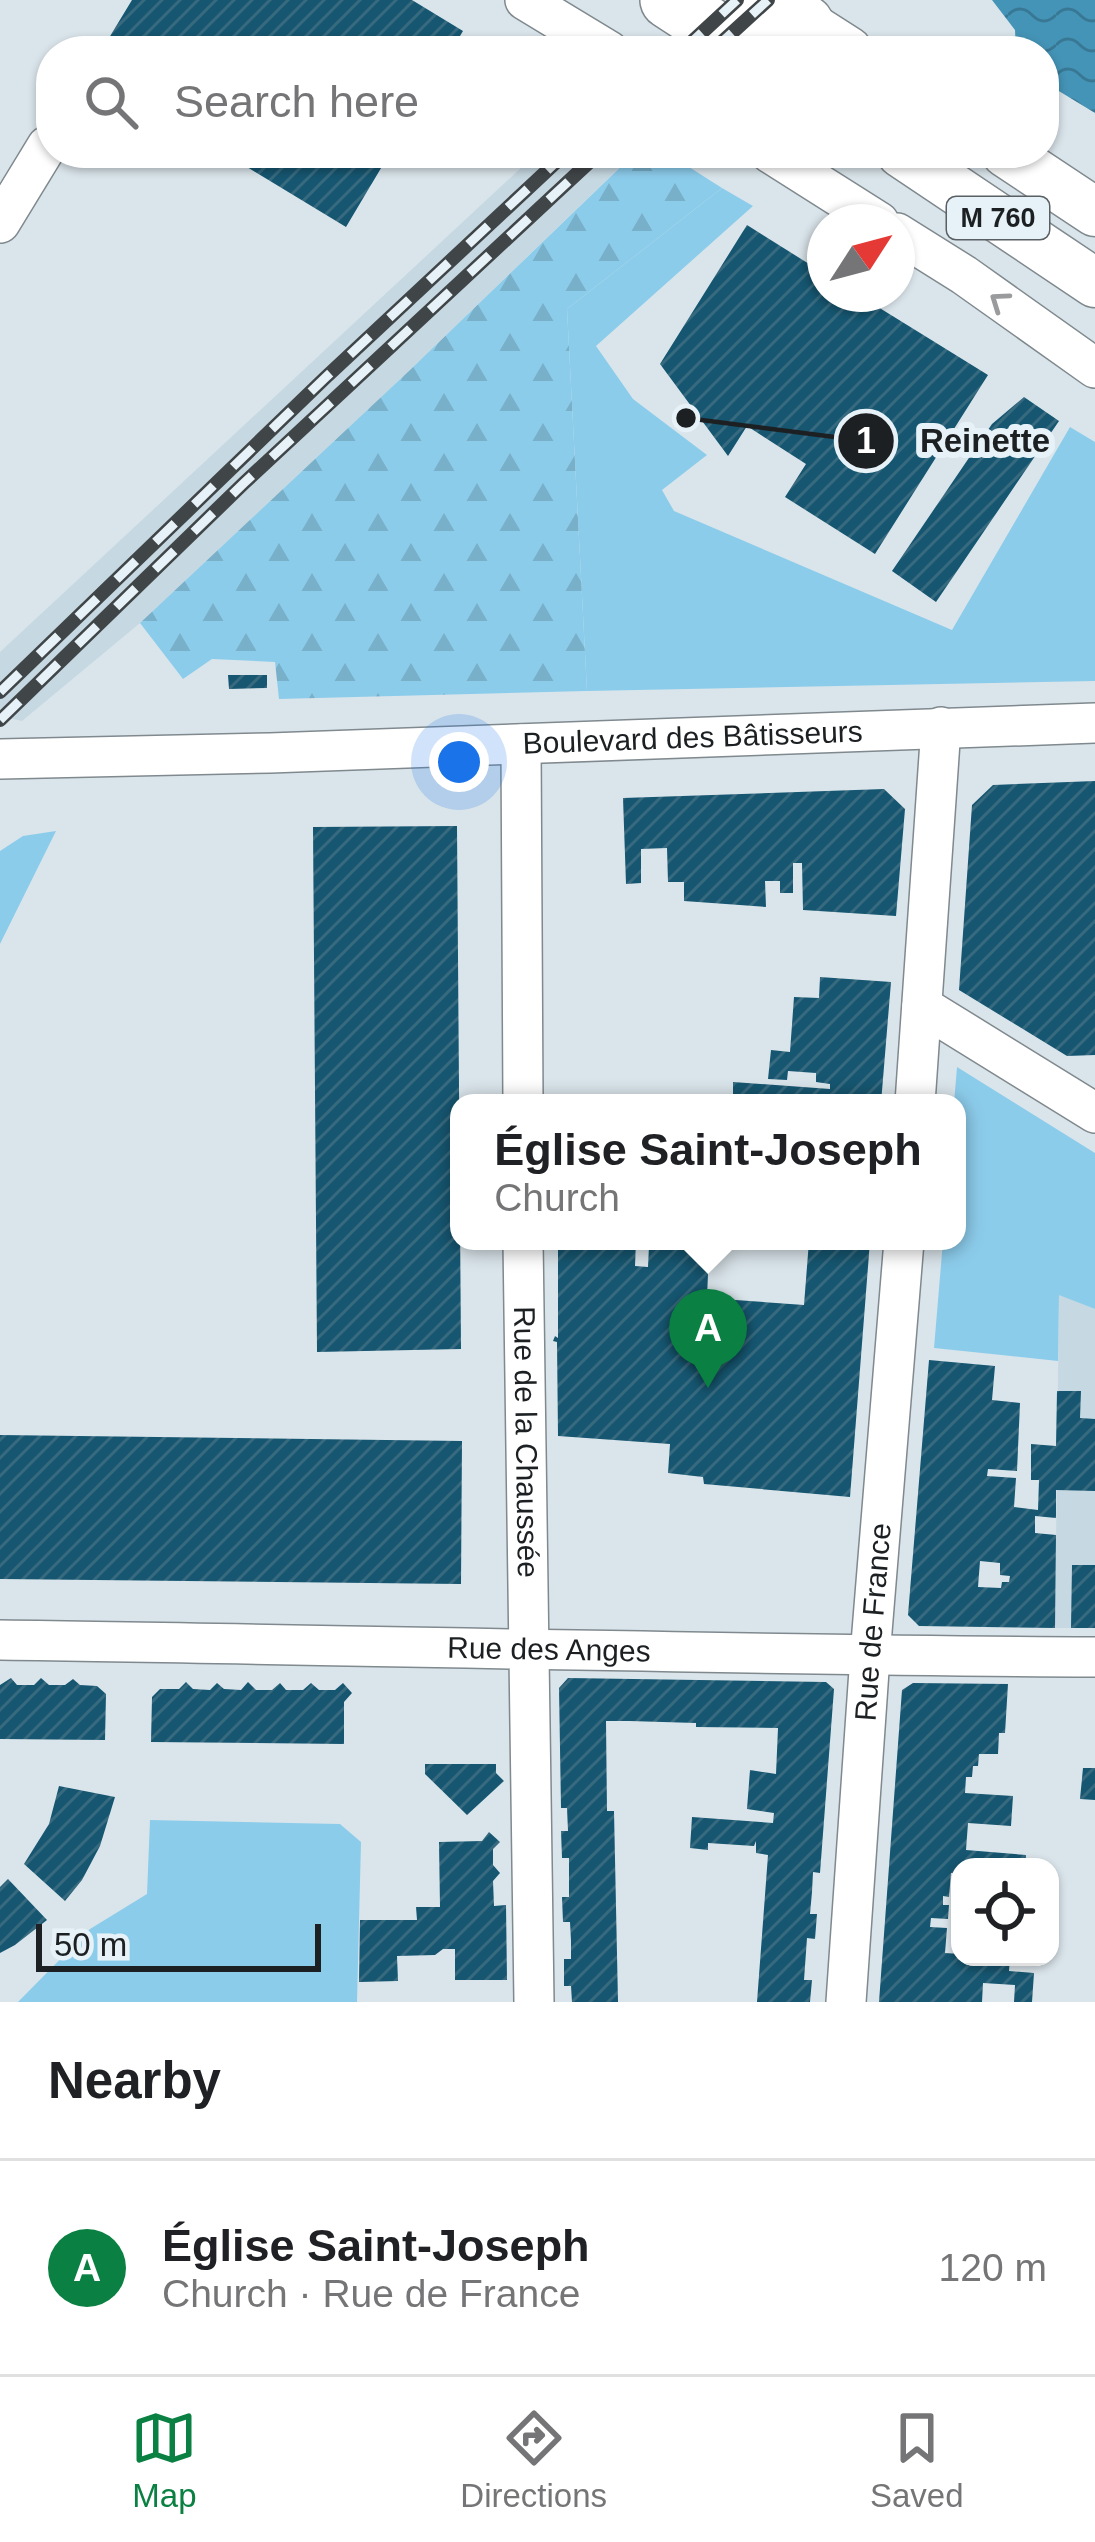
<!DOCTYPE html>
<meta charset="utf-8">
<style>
body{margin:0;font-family:Arial,sans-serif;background:#f2f2f2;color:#202124}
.controls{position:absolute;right:36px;bottom:36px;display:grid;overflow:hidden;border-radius:24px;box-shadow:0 3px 9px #0004}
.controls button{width:108px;height:108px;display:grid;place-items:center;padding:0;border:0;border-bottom:3px solid #e0e0e0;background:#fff;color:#202124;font:60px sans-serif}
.compass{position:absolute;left:807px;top:204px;width:108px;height:108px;border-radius:50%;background:#fff;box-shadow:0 3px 9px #0004;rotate:54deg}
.scale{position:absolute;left:36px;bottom:30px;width:285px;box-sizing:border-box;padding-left:12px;border:6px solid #1c2022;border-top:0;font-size:33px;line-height:42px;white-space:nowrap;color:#1c2022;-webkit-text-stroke:9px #e7f2f8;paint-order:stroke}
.you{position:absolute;left:459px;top:762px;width:42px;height:42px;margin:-30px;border:9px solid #fff;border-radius:50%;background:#1a73e8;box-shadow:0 0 0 18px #1a73e833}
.badge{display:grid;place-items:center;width:78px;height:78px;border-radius:50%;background:#0b8043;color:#fff;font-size:39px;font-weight:700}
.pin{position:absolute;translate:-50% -99px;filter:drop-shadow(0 3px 6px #0008)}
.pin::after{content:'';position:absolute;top:63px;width:42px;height:36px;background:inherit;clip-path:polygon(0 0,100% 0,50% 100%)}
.popup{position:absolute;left:450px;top:1094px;width:516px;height:156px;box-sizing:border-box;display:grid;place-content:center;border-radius:24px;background:#fff;filter:drop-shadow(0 3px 9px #0005);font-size:39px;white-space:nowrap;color:#757577}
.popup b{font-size:45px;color:#202124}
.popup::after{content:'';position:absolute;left:50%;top:100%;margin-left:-24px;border:24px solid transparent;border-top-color:#fff}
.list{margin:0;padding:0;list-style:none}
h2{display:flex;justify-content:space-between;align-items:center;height:156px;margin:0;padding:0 48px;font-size:51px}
h2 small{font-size:39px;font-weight:400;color:#757577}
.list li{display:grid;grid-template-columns:78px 1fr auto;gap:36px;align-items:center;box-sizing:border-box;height:216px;padding:0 48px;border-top:3px solid #e0e0e0}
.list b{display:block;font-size:45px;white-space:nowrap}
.list p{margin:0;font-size:39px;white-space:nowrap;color:#757577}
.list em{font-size:39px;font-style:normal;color:#757577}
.icon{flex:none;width:66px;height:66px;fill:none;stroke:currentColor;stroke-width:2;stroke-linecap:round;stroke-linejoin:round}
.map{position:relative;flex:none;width:1095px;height:2002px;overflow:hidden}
.search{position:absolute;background:#fff;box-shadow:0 3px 9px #0004;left:36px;right:36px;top:36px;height:132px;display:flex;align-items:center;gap:30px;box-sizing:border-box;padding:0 42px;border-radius:48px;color:#757577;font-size:45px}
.sheet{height:372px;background:#fff}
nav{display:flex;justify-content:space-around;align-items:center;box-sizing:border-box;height:168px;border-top:3px solid #e0e0e0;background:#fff;font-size:33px;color:#757577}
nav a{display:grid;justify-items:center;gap:6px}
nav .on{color:#0b8043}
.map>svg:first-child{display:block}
</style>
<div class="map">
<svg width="1095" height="2002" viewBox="0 0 1095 2002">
<defs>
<pattern id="forest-firs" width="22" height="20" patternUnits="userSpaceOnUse" patternTransform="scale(3)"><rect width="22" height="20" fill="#8ccceb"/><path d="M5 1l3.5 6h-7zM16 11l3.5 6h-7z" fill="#78afc9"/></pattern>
<pattern id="water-waves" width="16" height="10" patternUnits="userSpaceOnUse" patternTransform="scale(3)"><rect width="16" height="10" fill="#4494b7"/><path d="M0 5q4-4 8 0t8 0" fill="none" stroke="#387894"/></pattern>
<pattern id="building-hatch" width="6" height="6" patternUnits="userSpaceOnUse" patternTransform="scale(3)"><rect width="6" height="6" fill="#165670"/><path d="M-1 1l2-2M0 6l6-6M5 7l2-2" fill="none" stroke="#376a7f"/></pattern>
</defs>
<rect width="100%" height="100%" fill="#dae5eb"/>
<path fill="#c6d8e1" d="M537,153H611L623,164L410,370L140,623L22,721L0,716V652Z
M1059,1294L1095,1309V1628H1055Z"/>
<path fill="#8ccceb" d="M722,188L753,206L596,346L633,399L707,455L662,490L674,511L952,630L1070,427L1095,442V681L587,691L567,309Z
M56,831L0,944V851L23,836Z
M957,1067L1095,1153V1309L1059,1295L1058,1361L934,1348L943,1241H957V1103H954Z
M150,1820L340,1824L361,1842L357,2002H18L90,1929L147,1894Z"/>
<path fill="url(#forest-firs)" d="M635,153H667L722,188L567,309L587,691L279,699L275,662L212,659L183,679L140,623L410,370Z"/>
<path fill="url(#water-waves)" d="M992,0H1095V113L1044,82V51H1016L1015,30Z"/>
<path fill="url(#building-hatch)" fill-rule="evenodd" d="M132,0H412L463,31L451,51H101Z
M224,153H390L346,227Z
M747,225L825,274V294H857L988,375L875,554L785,497L806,464L747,426L728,456L660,364Z
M1024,397L1059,421L936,602L892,571L992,424Z
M228,675H267V688L229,689Z
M1095,781V1055L1067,1056L959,990L972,805L993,785Z
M884,789L905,809L896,916L803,910L802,863H793V893H780V881H765L766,907L684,901V882H668L667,848L641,849V883L626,884L623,798Z
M457,826L461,1349L317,1352L313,827Z
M820,977L891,982L881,1103H784L733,1099V1082L830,1089V1084L816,1082V1073L788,1071L787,1080L768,1079L771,1050L790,1052L794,997L819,998Z
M558,1241H636L635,1266L648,1267L649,1246L709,1250L707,1298L804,1305L809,1241H870L850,1497L704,1484L703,1477L668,1473L670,1444L558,1436L557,1342L553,1341L555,1336L558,1338Z
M929,1360L995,1366L992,1400L1020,1403L1017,1471L988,1469L987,1476L1016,1478L1014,1507L1038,1510L1039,1480H1031V1444L1056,1446L1057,1391H1081L1080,1418L1095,1419V1491L1056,1490V1518L1035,1516V1533L1056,1535L1055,1628L919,1626L908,1615ZM980,1561L1000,1563V1575L1010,1576L1009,1582H1002L1001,1588L978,1587Z
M0,1435L462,1441L461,1584L0,1579Z
M1072,1565H1095V1628H1071Z
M11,1678L17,1685H34L41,1678L49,1685H65L73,1679L80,1685L97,1686L106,1694L105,1740L0,1739V1685Z
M568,1678L826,1682L834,1689L820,1873L813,1872L812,1892L810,1914H817L815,1939L807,1938L804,1980H812L810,2002H757L768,1855L756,1853V1841L754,1846L708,1843V1850L690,1848L692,1817L773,1823L774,1813L747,1809L750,1770L776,1774L778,1728L696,1727V1723L629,1721H606L607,1811H614L618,2002H572L571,1986H564V1959H571V1941L570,1922H563L562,1897H569V1858H562L561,1831H568L567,1808H561L559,1688Z
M186,1682L193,1689L210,1690L217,1683L224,1689L241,1690L248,1682L256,1690H272L280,1683L286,1690H303L311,1683L319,1690H335L343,1683L352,1693L344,1702V1744L151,1742L152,1697L160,1689H179Z
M913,1683L1008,1684L1005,1733H999L998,1754H979L978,1766H973L972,1777H966L965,1793L1013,1796L1011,1826L968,1823L966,1850L1026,1855L1025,1867H960V1873H951L949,1897L943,1896V1905H949L948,1919L931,1918L930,1927L947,1928L945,1953L960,1954V1957L1010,1958L1009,1971L1034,1973L1032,2002H1014L1015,1985L983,1983L982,2002H879L902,1690Z
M425,1764H496V1773L504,1781L467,1815L425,1774Z
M1083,1768H1095V1800L1080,1799Z
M59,1786L115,1797L100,1846L82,1880L65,1901L24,1864L49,1824Z
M489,1832L500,1842L493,1849V1865L500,1873L493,1881L494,1906L506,1905L507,1980H455V1949H443L435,1955L397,1956L398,1981L359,1982L360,1920H417L416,1907H440L439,1842L482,1841Z
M8,1879L47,1920L15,1945L0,1953V1887Z"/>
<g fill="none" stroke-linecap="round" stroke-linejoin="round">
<g stroke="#7f898e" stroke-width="42">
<g id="minor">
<path d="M525,0L609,51"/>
<path d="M770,153L879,222"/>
<path d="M0,223L47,146"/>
<path d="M897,233L964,275L1095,368"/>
<path d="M521,744L523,1103"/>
<path id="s1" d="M0,759L270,753L1095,723"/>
<path d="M922,1006L1095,1113"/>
<path d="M915,1103L941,727"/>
<path id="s2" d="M523,1241L534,2002"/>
<path id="s3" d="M0,1640C365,1645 730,1655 1095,1657"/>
<path id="s4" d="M846,2002L870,1656L904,1241"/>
</g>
</g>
<g stroke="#7f898e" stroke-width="51">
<path id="major" d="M773,3L848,51
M901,153L1095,283
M1006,153L1095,212"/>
</g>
<g stroke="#7f898e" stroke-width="60">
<path id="highway" d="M669,0L747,51
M763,0L805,24"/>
</g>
<use href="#minor" stroke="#fff" stroke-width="39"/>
<use href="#major" stroke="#fff" stroke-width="48"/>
<use href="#highway" stroke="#fff" stroke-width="57"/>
<g stroke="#404548" stroke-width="14">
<path id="rail" d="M682,51L737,0
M712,51L768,0
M0,692L325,378L566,153
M0,720L244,483L599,153"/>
</g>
<use href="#rail" stroke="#e7f2f8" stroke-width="9" stroke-dasharray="27" stroke-linecap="butt"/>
</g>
<defs><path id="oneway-chevron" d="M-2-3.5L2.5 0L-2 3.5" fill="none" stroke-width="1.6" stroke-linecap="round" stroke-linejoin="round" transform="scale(3)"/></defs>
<use stroke="#999b9c" href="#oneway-chevron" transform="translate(999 301) rotate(-145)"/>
<g text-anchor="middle" stroke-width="12" stroke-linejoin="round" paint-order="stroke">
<rect fill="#e7f2f8" stroke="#595f62" stroke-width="3" x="947" y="197" width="102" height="42" rx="9"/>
<g font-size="27" font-weight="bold" fill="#1c2022">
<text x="998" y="227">M 760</text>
</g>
<g font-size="30" fill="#1c2022" stroke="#e7f2f8">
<text dy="10" stroke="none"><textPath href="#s1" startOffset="693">Boulevard des Bâtisseurs</textPath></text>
<text dy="10" stroke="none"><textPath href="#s2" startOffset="201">Rue de la Chaussée</textPath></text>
<text dy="10" stroke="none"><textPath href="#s4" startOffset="381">Rue de France</textPath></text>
<text dy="10" stroke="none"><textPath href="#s3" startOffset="549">Rue des Anges</textPath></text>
</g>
</g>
<path fill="none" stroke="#1c2022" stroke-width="4.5" d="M686 418L866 441"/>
<g fill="#1c2022" stroke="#e7f2f8" stroke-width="4.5">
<circle cx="686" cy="418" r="12"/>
<circle cx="866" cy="441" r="30"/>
</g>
<g font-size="36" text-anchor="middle" font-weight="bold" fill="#fff">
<text x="866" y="453">1</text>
</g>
<g font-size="33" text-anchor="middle" font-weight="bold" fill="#1c2022" stroke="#e7f2f8" stroke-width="12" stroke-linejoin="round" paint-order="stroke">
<text x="985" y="452">Reinette</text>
</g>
</svg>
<div class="controls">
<button><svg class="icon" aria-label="locate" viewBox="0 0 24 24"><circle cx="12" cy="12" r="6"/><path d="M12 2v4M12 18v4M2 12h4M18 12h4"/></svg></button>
</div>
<svg class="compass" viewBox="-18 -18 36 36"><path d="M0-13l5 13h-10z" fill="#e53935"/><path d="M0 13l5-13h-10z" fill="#757577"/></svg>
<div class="scale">50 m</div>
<div class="you"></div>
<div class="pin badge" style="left:708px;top:1388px">A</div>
<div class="popup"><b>Église Saint-Joseph</b>Church</div>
<div class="search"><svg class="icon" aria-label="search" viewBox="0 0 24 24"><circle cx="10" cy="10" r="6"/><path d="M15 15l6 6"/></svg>Search here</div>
</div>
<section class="sheet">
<h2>Nearby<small></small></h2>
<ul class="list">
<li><span class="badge">A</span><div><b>Église Saint-Joseph</b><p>Church · Rue de France</p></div><em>120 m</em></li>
</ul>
</section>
<nav>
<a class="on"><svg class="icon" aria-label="map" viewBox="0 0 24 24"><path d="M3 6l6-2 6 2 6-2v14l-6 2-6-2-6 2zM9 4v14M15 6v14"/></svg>Map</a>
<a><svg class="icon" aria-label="directions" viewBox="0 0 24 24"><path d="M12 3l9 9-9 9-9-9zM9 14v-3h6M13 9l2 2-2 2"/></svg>Directions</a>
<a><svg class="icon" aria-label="saved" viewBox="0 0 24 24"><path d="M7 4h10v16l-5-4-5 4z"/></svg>Saved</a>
</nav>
